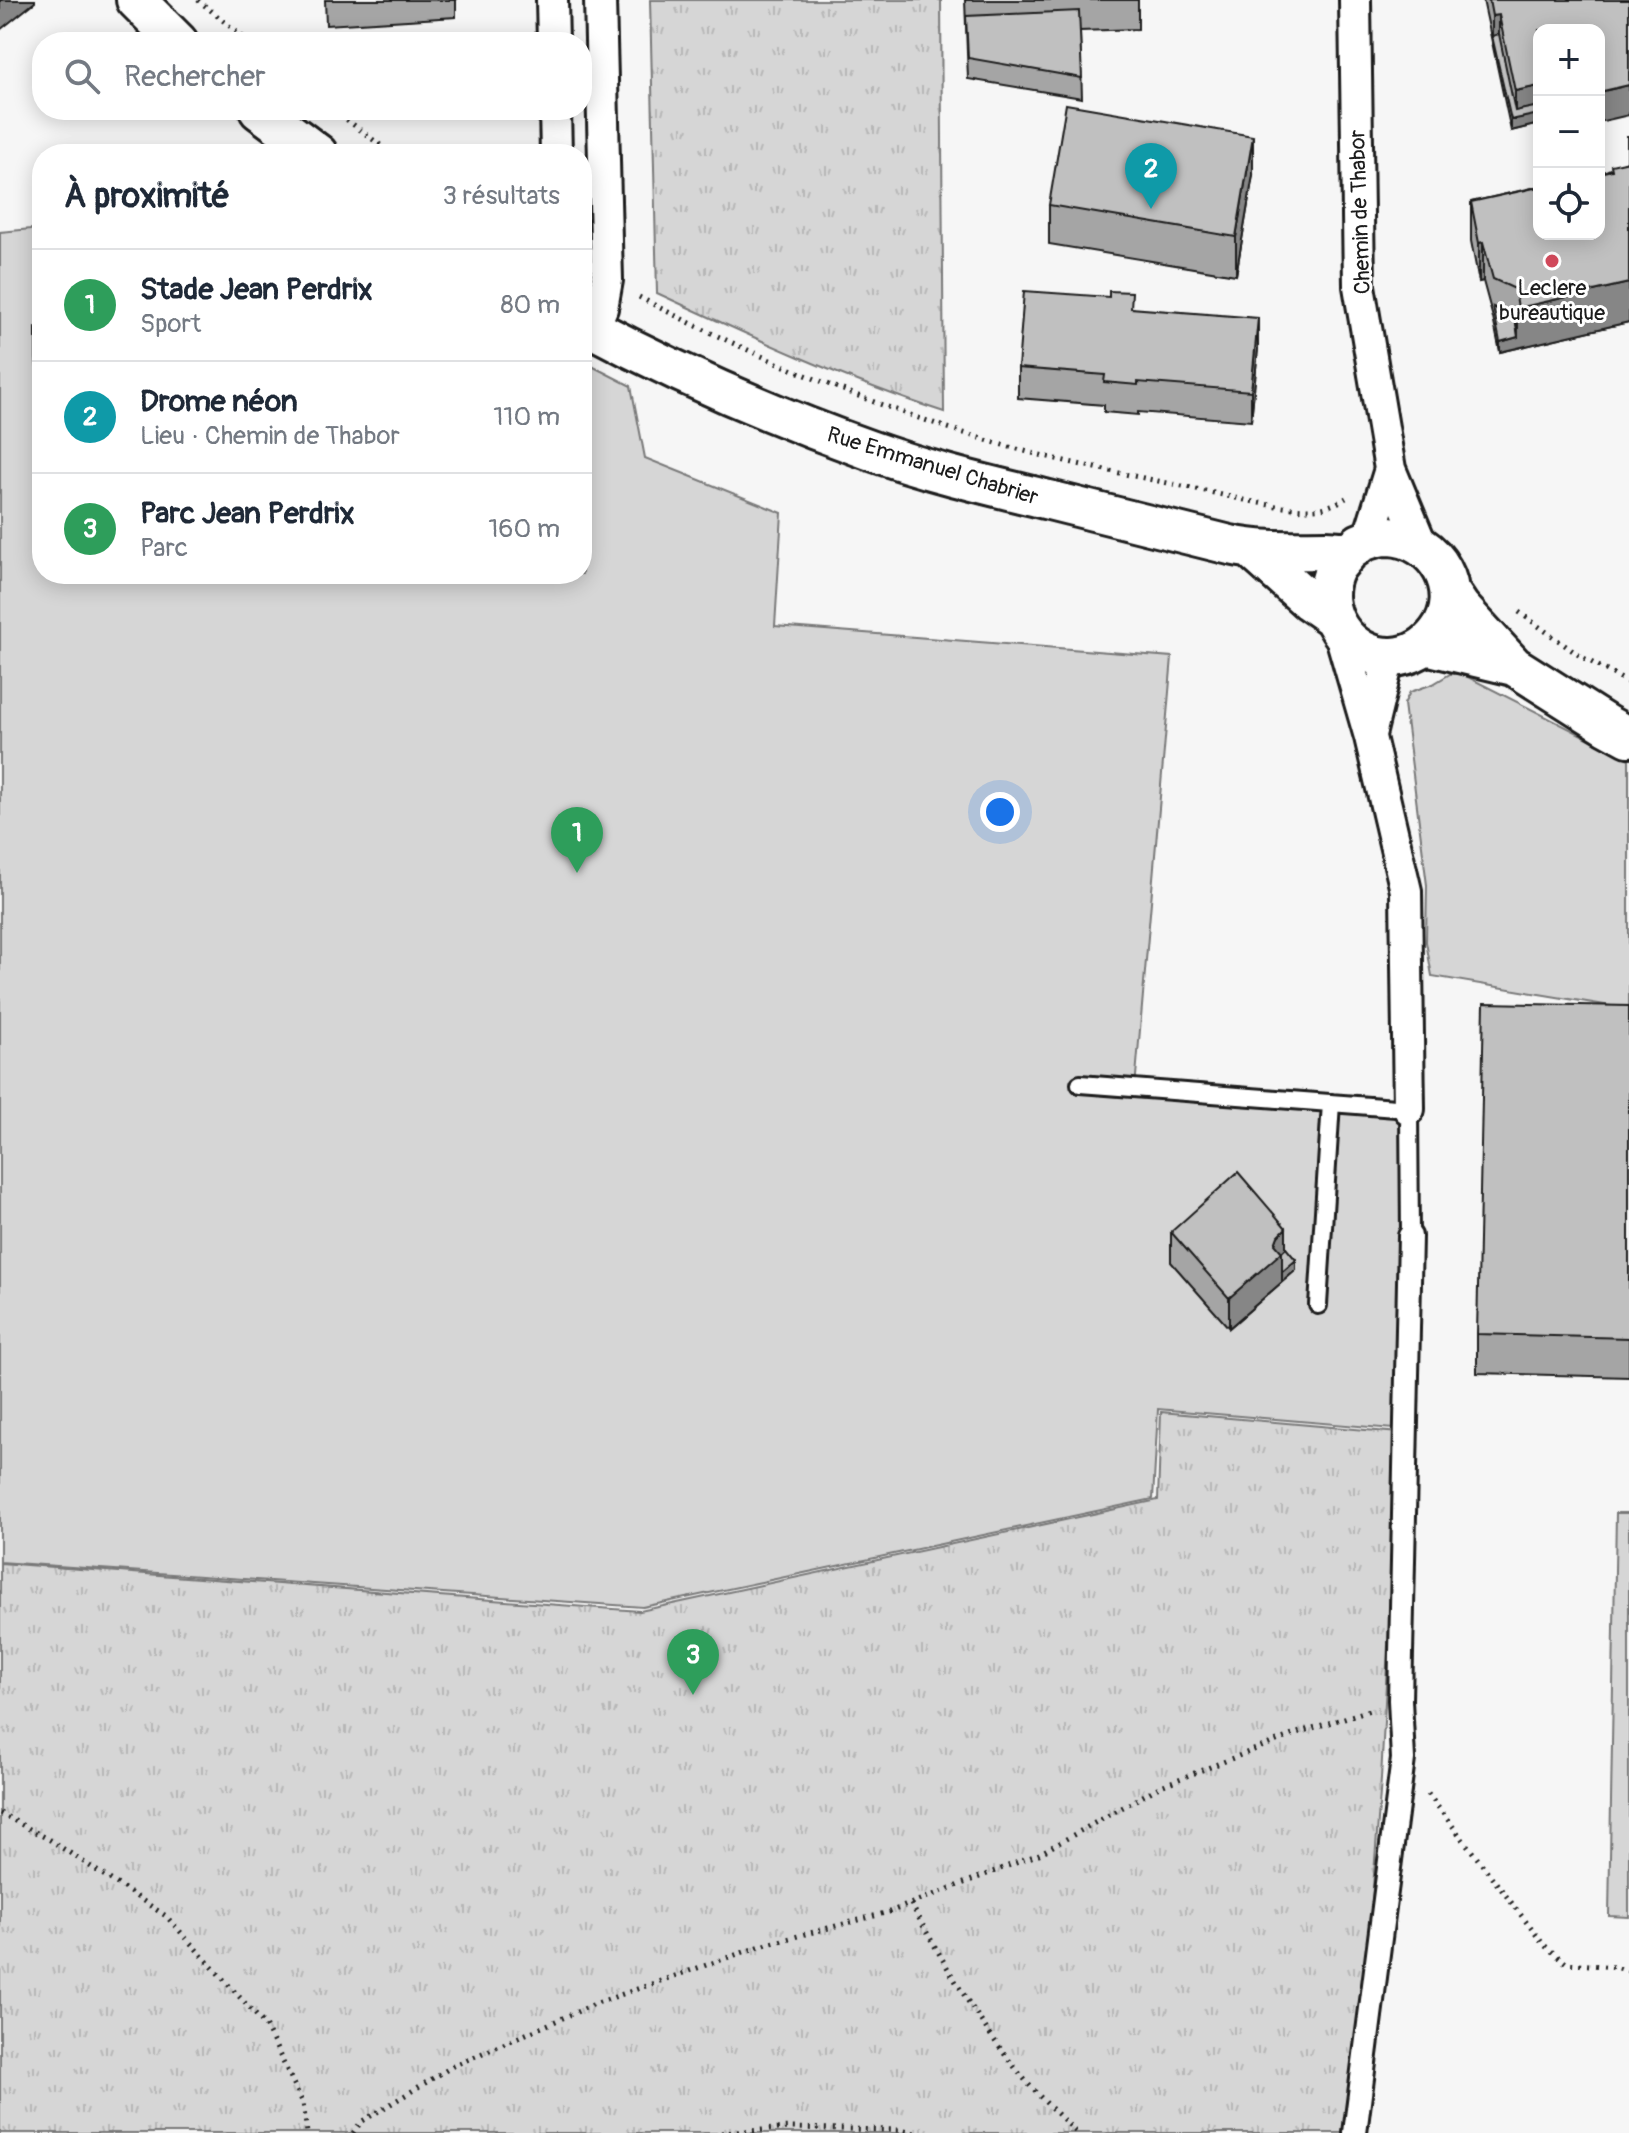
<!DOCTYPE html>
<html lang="fr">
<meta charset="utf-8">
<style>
body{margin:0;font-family:Pangolin,sans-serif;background:#f6f6f7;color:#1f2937}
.controls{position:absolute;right:24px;top:24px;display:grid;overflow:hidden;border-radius:16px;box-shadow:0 4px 20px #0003}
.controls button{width:72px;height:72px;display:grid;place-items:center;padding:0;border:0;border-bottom:2px solid #e0e1e3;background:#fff;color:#1f2937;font:40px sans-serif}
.you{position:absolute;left:1000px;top:812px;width:28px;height:28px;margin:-20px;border:6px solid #fff;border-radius:50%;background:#1a73e8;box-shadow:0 0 0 12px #1a73e833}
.badge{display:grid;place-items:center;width:52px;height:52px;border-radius:50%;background:#7c3aed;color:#fff;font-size:26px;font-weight:700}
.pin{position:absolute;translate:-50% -66px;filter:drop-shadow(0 2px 4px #0008)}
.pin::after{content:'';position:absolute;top:42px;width:28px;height:24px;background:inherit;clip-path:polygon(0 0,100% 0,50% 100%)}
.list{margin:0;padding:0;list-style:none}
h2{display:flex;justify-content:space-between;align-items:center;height:104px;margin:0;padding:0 32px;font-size:34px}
h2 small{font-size:26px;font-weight:400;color:#747a83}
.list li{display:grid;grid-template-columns:52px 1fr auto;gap:24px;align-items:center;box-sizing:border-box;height:112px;padding:0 32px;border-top:2px solid #e0e1e3}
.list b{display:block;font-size:30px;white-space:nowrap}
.list p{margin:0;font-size:26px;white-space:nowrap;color:#747a83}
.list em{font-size:26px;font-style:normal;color:#747a83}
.icon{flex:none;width:44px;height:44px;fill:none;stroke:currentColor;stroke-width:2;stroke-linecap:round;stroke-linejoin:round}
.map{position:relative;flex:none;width:1629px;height:2133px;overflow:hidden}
.search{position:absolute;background:#fff;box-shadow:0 4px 20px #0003;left:32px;top:32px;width:560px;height:88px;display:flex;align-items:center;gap:20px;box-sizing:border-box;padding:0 28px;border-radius:32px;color:#747a83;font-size:30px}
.panel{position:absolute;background:#fff;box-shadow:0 4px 20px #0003;left:32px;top:144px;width:560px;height:440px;border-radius:32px}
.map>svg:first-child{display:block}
</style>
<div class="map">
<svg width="1629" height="2133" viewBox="0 0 1629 2133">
<defs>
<pattern id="park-tufts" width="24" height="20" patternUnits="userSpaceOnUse" patternTransform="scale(2)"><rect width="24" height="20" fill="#d6d6d6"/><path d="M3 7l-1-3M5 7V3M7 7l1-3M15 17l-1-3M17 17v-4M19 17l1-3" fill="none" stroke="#b7b7b7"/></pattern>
</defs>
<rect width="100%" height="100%" fill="#f6f6f6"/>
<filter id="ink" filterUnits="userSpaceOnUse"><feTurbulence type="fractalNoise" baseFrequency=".0125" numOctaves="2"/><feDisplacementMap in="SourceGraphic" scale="16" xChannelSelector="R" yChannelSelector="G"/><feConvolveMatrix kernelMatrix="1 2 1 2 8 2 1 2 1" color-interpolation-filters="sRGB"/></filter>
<g filter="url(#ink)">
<path fill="#d6d6d6" stroke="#797979" stroke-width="2" d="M42,228V574H582V361L631,386L645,458L782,513L775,626L1172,657L1135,1088L1409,1109L1405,1430L1158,1409L1153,1499L643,1607L0,1562V232Z
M1450,674H1462L1629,759V1009L1432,976L1426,942L1427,885L1404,704L1410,692L1433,684Z
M1616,1513H1629V1917L1609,1916Z"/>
<path fill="url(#park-tufts)" stroke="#797979" stroke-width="2" d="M650,0H941L944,412C845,380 752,337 657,293Z
M1161,1412L1399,1433L1381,1779L1366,1983L1348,2133H0V1563L640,1611L1158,1500Z"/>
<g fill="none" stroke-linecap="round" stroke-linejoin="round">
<g stroke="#1c1c1c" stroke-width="22">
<path id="service" d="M1080,1084L1409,1109L1410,1236
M1318,1305L1331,1103"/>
</g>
<g stroke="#1c1c1c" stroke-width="28">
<path id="pedestrian" d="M1355,2133L1403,1759L1400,1700L1410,1236"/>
</g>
<g stroke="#1c1c1c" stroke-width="36">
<path id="minor" d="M552,0L553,42
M1355,0L1359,286L1390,469L1422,546
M555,110L556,154
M593,329L602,308L607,280L600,0
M1368,540L1390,469
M1340,633L1370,737L1406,891L1409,1109
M1370,735L1389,657"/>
</g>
<g stroke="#1c1c1c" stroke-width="44">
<path id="tertiary" d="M136,0L178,42
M259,110L318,154
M582,323C674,372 771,415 869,450C927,471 988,485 1049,500C1109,515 1170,530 1230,545C1262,552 1294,550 1326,550C1333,550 1344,552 1350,550C1354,549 1357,545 1360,543C1369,539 1380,536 1389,536C1436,538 1468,592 1438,632C1427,647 1411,656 1393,657C1348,659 1315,610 1335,569C1339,562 1346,556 1350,550
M1252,550L1309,601L1332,617
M1450,592L1460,607L1514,666L1607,725L1629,737
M1426,645L1514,666"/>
</g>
<path stroke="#1c1c1c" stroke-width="5" stroke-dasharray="2 6" stroke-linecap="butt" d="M198,0L249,42
M334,110L392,154
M639,297C750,355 866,403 986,440C1051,460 1120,473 1187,487C1226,495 1272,509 1312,509C1324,509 1336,504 1346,498
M1519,612L1580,656L1629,683
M1428,1794L1544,1945L1566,1963L1615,1967L1629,1971
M0,1813L50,1840L166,1916L265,2025L303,2103L307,2133
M911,1904C945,1965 980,2026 1025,2080C1041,2099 1060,2116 1077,2133
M353,2133L361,2122L453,2066L597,2003L764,1945L889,1912L1039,1854L1161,1786L1300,1732L1373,1709
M721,2133L789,2128L899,2130L915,2133"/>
<use href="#service" stroke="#fff" stroke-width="16"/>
<use href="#pedestrian" stroke="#fff" stroke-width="22"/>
<use href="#minor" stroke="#fff" stroke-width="30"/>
<use href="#tertiary" stroke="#fff" stroke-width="38"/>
</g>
<path fill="#a5a5a5" stroke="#1c1c1c" stroke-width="2" d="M325,0H456V17L326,25Z
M965,0H1138V29L1080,31L1082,98L968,79Z
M1483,0H1629L1599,30H1539V124L1511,131Z
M1627,136H1629V322L1500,352L1493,318L1483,281L1479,282L1471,241V202L1606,171L1627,161Z
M1253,175L1236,275L1049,244V205Z
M1109,297L1132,308L1258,348L1251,421L1138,412V415L1104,412V405L1018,398V368Z
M42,327V416L36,358V328Z
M1629,1006V1377L1477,1373V1334Z
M1171,1232L1286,1248L1296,1270L1229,1328L1171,1262Z"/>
<path fill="#868686" stroke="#1c1c1c" stroke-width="2" d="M0,0H35V2L0,30Z
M1499,15V45L1492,36V16Z
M1629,85V115L1599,122V92Z
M1539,86V124L1511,131V120H1515V91Z
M1253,136V175L1236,275V237Z
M1483,242V281L1479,282V243Z
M1629,283V322L1500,352V342L1518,337V308Z
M1258,318V348L1251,421V391Z
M1286,1228V1258L1282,1262V1282L1229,1328V1298L1275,1244L1278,1236Z
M1296,1260V1270L1282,1282V1272Z"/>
<path fill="#c0c0c0" stroke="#1c1c1c" stroke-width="2" d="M1489,0H1629V85L1599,92V30H1539V86L1515,91L1499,15L1492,16Z
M1079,11L1082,78L968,58L966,16Z
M1499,34L1515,111L1539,106V114L1511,120L1492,36Z
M1066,104L1253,136L1236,237L1049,205Z
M1629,161V283L1518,308L1515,289L1493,279L1483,242L1479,243L1471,202L1539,187V234H1599V173L1612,170L1611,165Z
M1024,291L1109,297V291L1132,292L1131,308L1258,318L1251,391L1138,382V385L1104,382L1105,375L1018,368Z
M1493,307L1515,318L1518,337L1500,342Z
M42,327V386L36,328Z
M1484,1003L1629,1006V1338L1477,1334Z
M1238,1172L1286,1228L1278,1236L1275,1244L1282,1252L1229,1298L1171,1232Z
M1286,1248L1296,1260L1282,1272V1252Z"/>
</g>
<circle fill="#d1495b" stroke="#fff" stroke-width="3" cx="1552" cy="261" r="8"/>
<g text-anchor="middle" stroke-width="6" stroke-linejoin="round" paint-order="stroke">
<g font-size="22" fill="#1c1c1c" stroke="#fff">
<text transform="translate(1359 212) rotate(-92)" y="8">Chemin de Thabor</text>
<text transform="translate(933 465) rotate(17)" y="8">Rue Emmanuel Chabrier</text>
</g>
<g font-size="22" fill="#1c1c1c" stroke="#fff">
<text x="1552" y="295">Leclere<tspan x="1552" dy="25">bureautique</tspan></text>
</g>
</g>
</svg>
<div class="controls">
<button>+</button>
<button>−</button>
<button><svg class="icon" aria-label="locate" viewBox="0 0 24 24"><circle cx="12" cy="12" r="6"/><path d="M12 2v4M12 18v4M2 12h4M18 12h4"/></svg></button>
</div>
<div class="you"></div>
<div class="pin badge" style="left:577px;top:873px;background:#2e9e5b">1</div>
<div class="pin badge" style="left:1151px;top:209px;background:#0f9aa8">2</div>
<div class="pin badge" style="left:693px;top:1695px;background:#2e9e5b">3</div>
<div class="search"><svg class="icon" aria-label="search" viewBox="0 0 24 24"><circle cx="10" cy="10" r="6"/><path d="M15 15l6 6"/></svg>Rechercher</div>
<section class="panel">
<h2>À proximité<small>3 résultats</small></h2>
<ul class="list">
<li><span class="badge" style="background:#2e9e5b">1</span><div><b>Stade Jean Perdrix</b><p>Sport</p></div><em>80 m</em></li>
<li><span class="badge" style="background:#0f9aa8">2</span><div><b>Drome néon</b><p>Lieu · Chemin de Thabor</p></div><em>110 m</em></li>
<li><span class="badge" style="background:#2e9e5b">3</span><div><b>Parc Jean Perdrix</b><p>Parc</p></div><em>160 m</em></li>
</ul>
</section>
</div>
